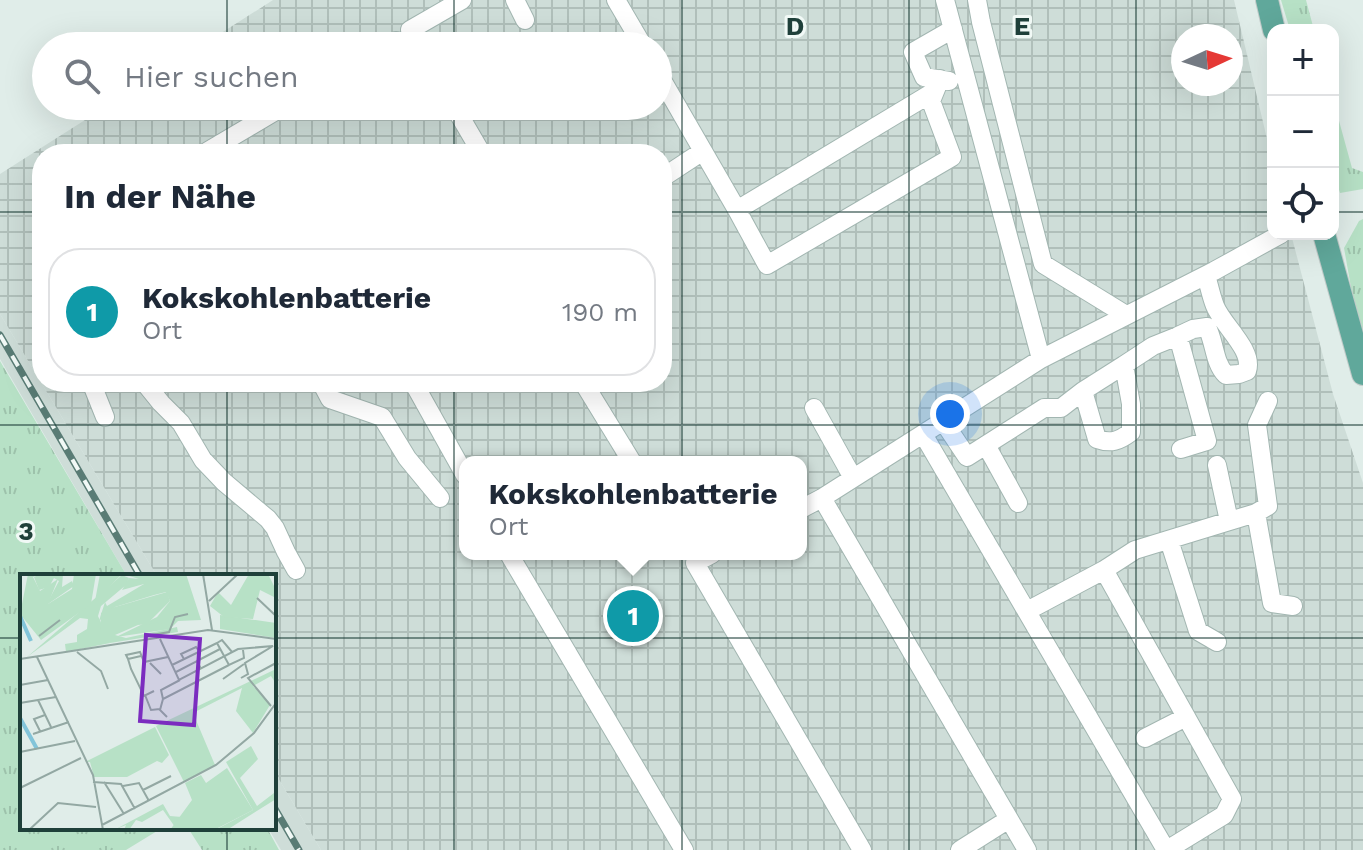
<!DOCTYPE html>
<html lang="de">
<meta charset="utf-8">
<style>
body{margin:0;font-family:"Work Sans",sans-serif;background:#f2f2f3;color:#1f2937}
.controls{position:absolute;right:24px;top:24px;display:grid;overflow:hidden;border-radius:16px;box-shadow:0 8px 32px #0002}
.controls button{width:72px;height:72px;display:grid;place-items:center;padding:0;border:0;border-bottom:2px solid #e0e1e3;background:#fff;color:#1f2937;font:40px sans-serif}
.compass{position:absolute;left:1171px;top:24px;width:72px;height:72px;border-radius:50%;background:#fff;box-shadow:0 8px 32px #0002;rotate:86deg}
.you{position:absolute;left:950px;top:414px;width:28px;height:28px;margin:-20px;border:6px solid #fff;border-radius:50%;background:#1a73e8;box-shadow:0 0 0 12px #1a73e833}
.badge{display:grid;place-items:center;width:52px;height:52px;border-radius:50%;background:#845341;color:#fff;font-size:26px;font-weight:700}
.pin{position:absolute;translate:-50% -50%;border:4px solid #fff;box-shadow:0 2px 8px #0006}
.popup{position:absolute;left:459px;top:456px;width:348px;height:104px;box-sizing:border-box;display:grid;place-content:center;border-radius:16px;background:#fff;filter:drop-shadow(0 2px 6px #0005);font-size:26px;white-space:nowrap;color:#747a83}
.popup b{font-size:30px;color:#1f2937}
.popup::after{content:'';position:absolute;left:50%;top:100%;margin-left:-16px;border:16px solid transparent;border-top-color:#fff}
.list{margin:0;padding:0;list-style:none}
h2{display:flex;justify-content:space-between;align-items:center;height:104px;margin:0;padding:0 32px;font-size:34px}
h2 small{font-size:26px;font-weight:400;color:#747a83}
.list li{display:grid;grid-template-columns:52px 1fr auto;gap:24px;align-items:center;box-sizing:border-box;height:128px;margin:0 16px 16px;padding:0 16px;border:2px solid #e0e1e3;border-radius:32px}
.list b{display:block;font-size:30px;white-space:nowrap}
.list p{margin:0;font-size:26px;white-space:nowrap;color:#747a83}
.list em{font-size:26px;font-style:normal;color:#747a83}
.icon{flex:none;width:44px;height:44px;fill:none;stroke:currentColor;stroke-width:2;stroke-linecap:round;stroke-linejoin:round}
.map{position:relative;flex:none;width:1363px;height:850px;overflow:hidden}
.search{position:absolute;background:#fff;box-shadow:0 8px 32px #0002;left:32px;top:32px;width:640px;height:88px;display:flex;align-items:center;gap:20px;box-sizing:border-box;padding:0 28px;border-radius:44px;color:#747a83;font-size:30px}
.panel{position:absolute;background:#fff;box-shadow:0 8px 32px #0002;left:32px;top:144px;width:640px;height:248px;border-radius:32px}
.map>svg:first-child{display:block}
</style>
<div class="map">
<svg width="1363" height="850" viewBox="0 0 1363 850">
<defs>
<pattern id="industrial-grid" width="8" height="8" patternUnits="userSpaceOnUse" patternTransform="scale(2)"><rect width="8" height="8" fill="#ceddd8"/><path d="M0 4h8M4 0v8" fill="none" stroke="#b0bfba"/></pattern>
<pattern id="grass-tufts" width="24" height="20" patternUnits="userSpaceOnUse" patternTransform="scale(2)"><rect width="24" height="20" fill="#b7e1c6"/><path d="M3 7l-1-3M5 7V3M7 7l1-3M15 17l-1-3M17 17v-4M19 17l1-3" fill="none" stroke="#9dc2ab"/></pattern>
</defs>
<rect width="100%" height="100%" fill="#e0ede9"/>
<path fill="#ceddd8" d="M0,314L157,576H127L0,359Z
M274,771L321,850H281L268,828H274Z"/>
<path fill="url(#industrial-grid)" fill-rule="evenodd" d="M273,0H1234L1273,164V234H1291L1333,394L1363,483V850H321L274,771V576H157L0,314V174L107,106H658V46H201ZM1183,36H1231V84H1183ZM42,154H662V382H42ZM465,462H801V554H465Z"/>
<path fill="url(#grass-tufts)" d="M1281,0H1306L1314,30H1290Z
M1333,99L1352,168L1363,172V189L1340,193L1333,170Z
M1363,219V330L1352,293L1344,248L1359,221Z
M0,361L127,576H22V828H162L126,850H0Z
M188,828H267L279,850H202Z"/>
<g fill="none" stroke-linecap="round" stroke-linejoin="round">
<g stroke="#a2b6b1" stroke-width="20">
<path id="minor" d="M515,0L525,20
M616,0L643,46
M945,0L1041,359
M977,0L981,22L1043,264L1126,315
M386,46L396,41L419,46
M419,46L410,30L462,0
M658,73L737,210
M949,81L924,77L913,52L953,29
M935,91L737,210L767,265L952,157L931,101L940,79
M454,106L482,154
M203,154L284,106
M662,178L703,151
M1124,365L1083,391L1097,439C1111,444 1119,441 1131,432V404L1124,365L1153,346L1178,336
M91,382L105,417
M144,382L161,403L181,423L203,460L224,482L268,519L275,528L286,552L296,570
M321,382L330,399L382,417L407,458L440,498
M413,382L465,475
M583,382L632,462
M814,408L853,478
M943,421L967,457L1044,408H1061L1083,391
M923,434L1166,850
M986,445L1018,503
M1181,449L1207,441L1178,336L1193,329L1207,327C1215,343 1214,363 1226,375L1239,374L1247,371C1254,350 1223,326 1215,306C1211,296 1209,285 1206,275
M1217,465L1229,521
M822,498L1009,819L960,850
M801,509L822,498L1041,359L1214,271L1281,234
M1256,513L1268,506L1257,425L1268,401
M1169,540L1198,631L1217,642
M509,554L684,850
M712,554L695,563L862,850
M1104,570L1135,550L1256,513L1272,603L1293,606
M1027,611L1104,570L1232,799L1224,815L1167,850
M1145,738L1186,717
M1009,819L1027,850"/>
</g>
<g stroke="#c0cac8" stroke-width="24">
<path id="major" d="M1267,0L1274,30
M1324,234L1363,374"/>
</g>
<use href="#minor" stroke="#fff" stroke-width="18"/>
<use href="#major" stroke="#60a89b" stroke-width="22"/>
<g stroke="#597c75" stroke-width="7">
<path id="rail" d="M0,335L140,576
M274,807L299,850"/>
</g>
<use href="#rail" stroke="#f1f9f6" stroke-width="4" stroke-dasharray="12" stroke-linecap="butt"/>
</g>
<path fill="none" stroke="#1f403a" stroke-width="2" stroke-opacity="0.55" d="M227,0V46M454,0V46M682,0V850M909,0V850M1136,0V850M227,106V154M454,106V154M0,212H42M662,212H1273M1333,212H1363M227,382V576M454,382V850M0,425H1363M0,638H22M274,638H1363M227,828V850"/>
<g transform="translate(20 574)">
<rect width="256" height="256" fill="#e0ede9"/>
<path d="M20,0H43L42,13L52,7L54,12L28,30L27,51L10,40L17,31V37L24,35L39,7L34,4L29,13L19,16L14,3ZM102,1L109,4L106,11L81,32L78,42L90,69L46,78L45,70L57,68V61L67,55L68,45L60,44L7,83ZM256,95V110L251,102L233,112L250,131L233,159L216,137L222,114L173,139L195,191L164,208L136,152ZM231,172L238,185L220,204L237,232L254,219L256,225L210,254L195,256L233,236L206,188ZM143,230L150,242L162,243L155,253L143,236L122,248L116,246L109,256H104L106,251L96,255Z" fill="#b7e1c6"/>
<path d="M8,0H20L13,3L20,17L38,5L28,30L52,15L54,0H76L71,30L21,66L0,40ZM80,0L101,1L75,27ZM103,0H166L181,46L158,47L150,55L96,63L137,43L150,27L146,18L134,21L95,33L79,47L85,28L87,32L124,10L102,16L109,4L119,5ZM200,41L256,49V64L200,55ZM135,153L149,181L142,189L137,187L107,203H74L70,188H65ZM207,194L233,236L194,256H150L172,226L165,209L181,201L186,209Z" fill="#b7e1c6"/>
<path d="M229,0H248L256,16V24L240,16L233,45L204,43L190,32L198,18L211,31ZM147,18L150,27L130,47L142,49L118,51L95,61L106,64L157,53L158,58L90,69L80,59L81,39L88,35Z" fill="#b7e1c6"/>
<path fill="none" stroke="#82c4d9" stroke-width="4" d="M0,42L11,67M0,144L17,175"/>
<path fill="none" stroke="#93a8a3" stroke-width="2" d="M183,0L192,56M237,24L256,42M189,27L218,0M132,61L149,58L155,43L168,40M19,62L40,46M140,65L159,106L218,75L253,72L225,89L228,100L221,104M57,78L81,97L88,115M212,78L202,66L197,69L209,91L224,84L223,76M121,82L108,85L111,95L124,122L134,117M17,83L73,201L83,256M0,85L188,56L256,65M108,85L106,81L120,78L124,88L148,83M164,85L161,80L176,73L179,77M177,87L200,75M130,89L141,100L130,89M152,91L197,69M156,98L177,87L181,95M203,105L224,90M0,111L28,106M125,121L131,136L140,135M143,125L141,116L160,106M18,126L31,153M0,129L36,123M251,132L228,104L256,89M147,143L140,136L143,125L209,91M20,157L14,145L25,141M13,160L49,148M0,178L55,167M73,208L101,210L115,235M84,208L104,240M103,212L119,209L129,227M0,214L61,184M123,216L151,202M82,251L196,191L234,159L256,129M9,256L38,229L76,233M10,256H39"/>
<path fill="#7b2cbf" fill-opacity="0.15" stroke="#7b2cbf" stroke-width="4" d="M126,61L180,65L174,151L120,147Z"/>
<rect width="256" height="256" fill="none" stroke="#1f403a" stroke-width="4"/>
</g>
<g font-size="26" text-anchor="middle" font-weight="bold" fill="#1f403a" stroke="#f1f9f6" stroke-width="6" stroke-linejoin="round" paint-order="stroke">
<text x="795" y="35">D</text>
<text x="1022" y="35">E</text>
<text x="26" y="540">3</text>
</g>
</svg>
<div class="controls">
<button>+</button>
<button>−</button>
<button><svg class="icon" aria-label="locate" viewBox="0 0 24 24"><circle cx="12" cy="12" r="6"/><path d="M12 2v4M12 18v4M2 12h4M18 12h4"/></svg></button>
</div>
<svg class="compass" viewBox="-18 -18 36 36"><path d="M0-13l5 13h-10z" fill="#e53935"/><path d="M0 13l5-13h-10z" fill="#747a83"/></svg>
<div class="you"></div>
<div class="pin badge" style="left:633px;top:616px;background:#0f9aa8">1</div>
<div class="popup"><b>Kokskohlenbatterie</b>Ort</div>
<div class="search"><svg class="icon" aria-label="search" viewBox="0 0 24 24"><circle cx="10" cy="10" r="6"/><path d="M15 15l6 6"/></svg>Hier suchen</div>
<section class="panel">
<h2>In der Nähe<small></small></h2>
<ul class="list">
<li><span class="badge" style="background:#0f9aa8">1</span><div><b>Kokskohlenbatterie</b><p>Ort</p></div><em>190 m</em></li>
</ul>
</section>
</div>
